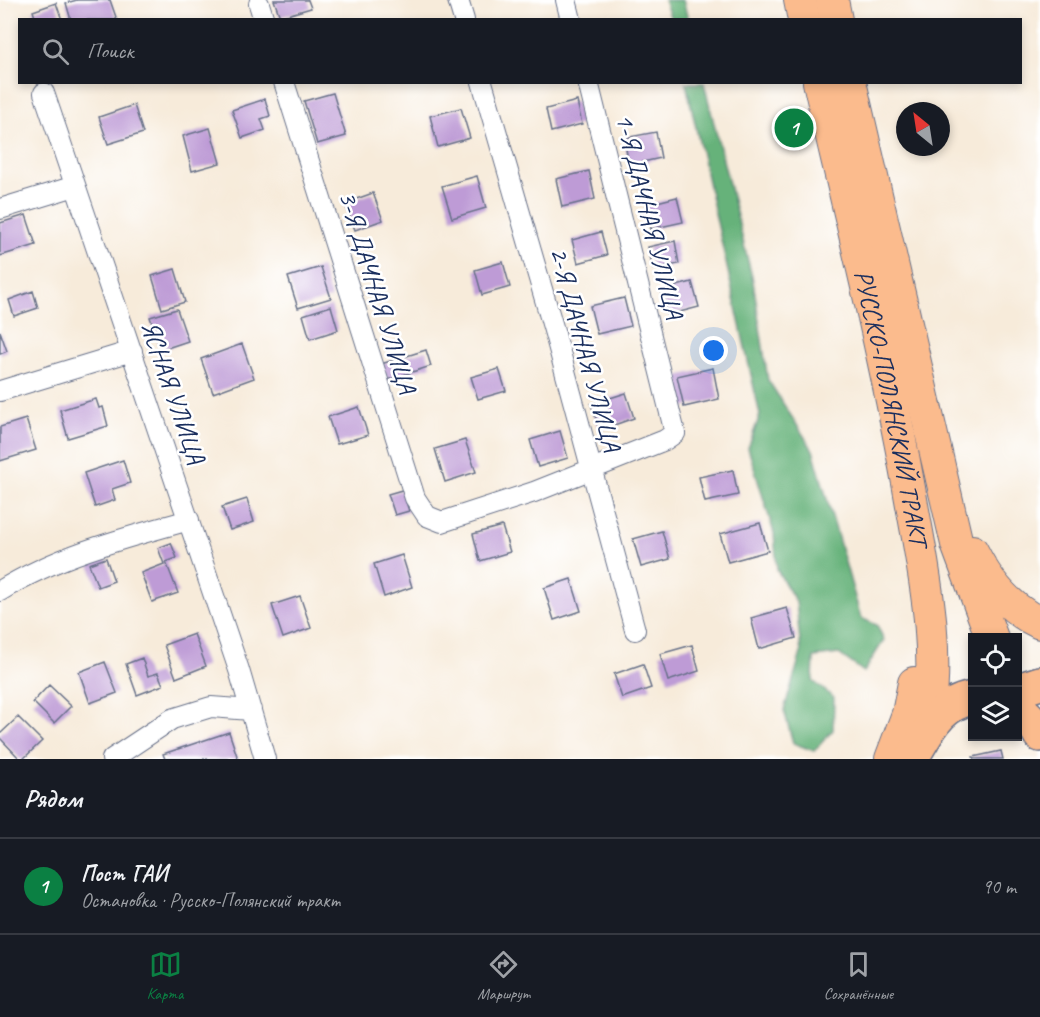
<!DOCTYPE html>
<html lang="ru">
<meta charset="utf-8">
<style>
body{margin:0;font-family:Caveat,sans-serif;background:#20242c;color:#f1f3f6}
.controls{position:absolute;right:18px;bottom:18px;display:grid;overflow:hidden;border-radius:0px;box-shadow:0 3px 9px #0003}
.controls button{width:54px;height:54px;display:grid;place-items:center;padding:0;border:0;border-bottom:2px solid #363941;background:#171b24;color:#f1f3f6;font:30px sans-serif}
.compass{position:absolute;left:896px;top:102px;width:54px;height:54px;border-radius:50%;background:#171b24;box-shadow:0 3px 9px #0003;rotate:330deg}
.you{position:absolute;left:714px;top:351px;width:21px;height:21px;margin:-15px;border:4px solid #fff;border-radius:50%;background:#1a73e8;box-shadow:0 0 0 9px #1a73e833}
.badge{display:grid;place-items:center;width:39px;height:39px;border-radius:50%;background:#0b8043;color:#fff;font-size:20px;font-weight:700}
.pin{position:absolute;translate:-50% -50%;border:3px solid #fff;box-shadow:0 2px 6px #0006}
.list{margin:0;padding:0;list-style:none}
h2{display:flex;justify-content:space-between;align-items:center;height:78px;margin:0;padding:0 24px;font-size:26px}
h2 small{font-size:20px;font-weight:400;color:#9ea1a6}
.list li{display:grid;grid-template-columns:39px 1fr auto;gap:18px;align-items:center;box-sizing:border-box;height:96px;padding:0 24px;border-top:2px solid #363941}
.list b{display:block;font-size:22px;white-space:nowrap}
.list p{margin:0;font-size:20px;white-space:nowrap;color:#9ea1a6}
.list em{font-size:20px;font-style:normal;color:#9ea1a6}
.icon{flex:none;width:33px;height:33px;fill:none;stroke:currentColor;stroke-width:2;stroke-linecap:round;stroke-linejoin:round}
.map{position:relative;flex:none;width:1040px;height:759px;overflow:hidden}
.search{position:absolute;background:#171b24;box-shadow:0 3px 9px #0003;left:18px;right:18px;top:18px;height:66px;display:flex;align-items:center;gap:15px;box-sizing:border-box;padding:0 21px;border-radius:0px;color:#9ea1a6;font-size:22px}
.sheet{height:174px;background:#171b24}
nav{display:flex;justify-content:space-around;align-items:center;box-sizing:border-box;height:84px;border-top:2px solid #363941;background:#171b24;font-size:16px;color:#9ea1a6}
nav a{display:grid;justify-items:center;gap:3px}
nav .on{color:#0b8043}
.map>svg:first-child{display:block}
</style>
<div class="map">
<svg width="1040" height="759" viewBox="0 0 1040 759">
<rect width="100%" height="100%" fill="#fff"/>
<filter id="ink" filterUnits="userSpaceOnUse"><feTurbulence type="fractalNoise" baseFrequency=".0167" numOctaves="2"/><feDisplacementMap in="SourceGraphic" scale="12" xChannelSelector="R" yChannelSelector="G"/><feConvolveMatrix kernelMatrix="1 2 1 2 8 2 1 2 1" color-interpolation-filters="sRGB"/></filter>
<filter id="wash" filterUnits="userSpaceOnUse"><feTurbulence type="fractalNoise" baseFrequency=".008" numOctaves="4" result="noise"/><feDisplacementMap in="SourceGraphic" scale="24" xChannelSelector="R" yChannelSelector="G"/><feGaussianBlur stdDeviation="1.35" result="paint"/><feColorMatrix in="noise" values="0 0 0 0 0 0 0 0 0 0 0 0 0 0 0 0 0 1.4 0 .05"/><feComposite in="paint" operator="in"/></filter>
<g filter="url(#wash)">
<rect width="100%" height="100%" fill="#f7ebda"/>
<path fill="#66b27a" stroke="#40706c" stroke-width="1.5" d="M664,0H683L688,19H671Z
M686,83H704L753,281L768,380L813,450L861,618L877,625L884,640L864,672L839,654L814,657L813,681L834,698L833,730L814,751L793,743L784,710L801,653L796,602L777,570L774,533L748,448L760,415Z"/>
<g id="blocks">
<path fill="#be9bd6" d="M77,0H110L117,20H71L66,3Z
M274,0H308L311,8L280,17Z
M56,3L62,20H36L33,11Z
M333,93L346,136L317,144L304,101Z
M265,99L270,116L261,119L265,130L242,138L232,110Z
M577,101L582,124L551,132L546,109Z
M134,105L143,133L108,144L99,117Z
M461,108L470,138L438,147L430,116Z
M210,128L220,163L192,171L183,136Z
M656,132L661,158L629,165L624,138Z
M589,171L595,199L562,207L556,179Z
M477,176L486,208L452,218L442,186Z
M373,193L383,220L355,230L345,203Z
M677,197L683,222L651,229L645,205Z
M26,215L36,245L0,256V223Z
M601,232L607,255L578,263L572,240Z
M675,241L679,264L653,269L648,247Z
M503,262L510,287L482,295L475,270Z
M321,267L331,298L298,308L288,277Z
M175,269L185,302L162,309L152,276Z
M692,282L699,307L668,315L661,290Z
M33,291L38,308L14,316L9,300Z
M624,298L631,326L597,334L590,306Z
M331,306L338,330L310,339L303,315Z
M177,309L188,341L161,350L150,317Z
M0,331L7,351L0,354Z
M242,344L254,378L213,393L201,359Z
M426,350L431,366L387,380L381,364Z
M713,368L719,399L684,407L677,376Z
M499,369L506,391L478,399L471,377Z
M626,393L634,418L600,430L591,404Z
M96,399L99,408L103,407L108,426L68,438L60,410Z
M359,407L368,435L337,444L328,417Z
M26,419L36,450L0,461V427Z
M560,431L568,458L538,467L530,440Z
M465,440L476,472L445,482L435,449Z
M123,460L130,483L112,489L115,500L95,507L84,473Z
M733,470L738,495L705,502L699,477Z
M402,490L409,511L395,515L388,494Z
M247,499L254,522L230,530L222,507Z
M760,523L768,551L728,562L720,534Z
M502,526L510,552L480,561L473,534Z
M662,531L670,559L641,567L633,539Z
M171,543L177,558L166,562L178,593L152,602L141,573L164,564L158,548Z
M402,555L412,587L384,597L374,564Z
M106,558L114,581L98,587L89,564Z
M571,579L581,611L554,620L544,588Z
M300,596L311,628L283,638L272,605Z
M787,608L796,638L759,649L751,618Z
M194,634L206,666L176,678L164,645Z
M692,645L699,671L668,681L660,654Z
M142,658L148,676L158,673L163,685L137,695L126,664Z
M105,662L117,693L90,703L79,672Z
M643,664L651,688L622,698L614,674Z
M49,685L71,706L54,723L33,702Z
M18,717L42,741L23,759H20L0,738V734Z
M229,732L238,759H165L163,754Z
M1001,751L1003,759H974L973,757Z"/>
</g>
</g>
<g filter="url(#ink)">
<use href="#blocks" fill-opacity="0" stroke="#687189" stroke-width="1.5"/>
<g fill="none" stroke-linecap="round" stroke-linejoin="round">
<g stroke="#687189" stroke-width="22">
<path id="minor" d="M458,0L464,20
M566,0L571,20
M259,4L264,20
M284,82L415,498L427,516L442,522L534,492L665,440L675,433L588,82
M482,82L555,334L635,630
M44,93L239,670L265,759
M0,209L75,186
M0,391L132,351
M0,591C58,555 124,538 189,520
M112,759L172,719L211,707L251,710"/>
</g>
<g stroke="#687189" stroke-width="34">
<g id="primary">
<path d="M800,0L804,20"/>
<path d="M832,0L836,20"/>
<path id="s1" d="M819,82C852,223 887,363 912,505C925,575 944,669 923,739"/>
<path d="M850,82L957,544L992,638"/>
<path d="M972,551C987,581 1009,609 1040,623"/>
<path d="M891,759L908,714L914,683"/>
</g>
</g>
<g stroke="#687189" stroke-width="36">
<path id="trunk" d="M1018,690L1040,683
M1018,707L1032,721L1040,735
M911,759C929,732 937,705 972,698"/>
</g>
<use href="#minor" stroke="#fff" stroke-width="20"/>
<use href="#primary" stroke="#fbbb8d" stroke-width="32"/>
<use href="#trunk" stroke="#fbbb8d" stroke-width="33"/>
</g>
</g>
<g text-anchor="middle" stroke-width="5" stroke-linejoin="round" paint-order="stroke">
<g font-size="26" fill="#1b2f5e" stroke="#fff">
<text transform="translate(650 216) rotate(76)" y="9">1-Я ДАЧНАЯ УЛИЦА</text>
<text transform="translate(378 292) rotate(73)" y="9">3-Я ДАЧНАЯ УЛИЦА</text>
<text transform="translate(586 349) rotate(75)" y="9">2-Я ДАЧНАЯ УЛИЦА</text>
<text transform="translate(174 392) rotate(71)" y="9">ЯСНАЯ УЛИЦА</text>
<text dy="9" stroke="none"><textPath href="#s1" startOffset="334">РУССКО-ПОЛЯНСКИЙ ТРАКТ</textPath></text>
</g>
</g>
</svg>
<div class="controls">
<button><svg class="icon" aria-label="locate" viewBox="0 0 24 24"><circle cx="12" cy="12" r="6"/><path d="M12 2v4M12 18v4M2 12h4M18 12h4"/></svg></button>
<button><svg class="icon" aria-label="layers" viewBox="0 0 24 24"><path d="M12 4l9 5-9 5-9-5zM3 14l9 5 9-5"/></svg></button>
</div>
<svg class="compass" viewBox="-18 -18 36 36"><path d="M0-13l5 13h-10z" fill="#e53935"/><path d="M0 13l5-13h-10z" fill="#9ea1a6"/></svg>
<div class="you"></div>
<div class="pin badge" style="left:794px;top:128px">1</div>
<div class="search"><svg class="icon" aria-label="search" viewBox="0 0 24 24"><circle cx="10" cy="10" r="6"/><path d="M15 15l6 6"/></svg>Поиск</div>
</div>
<section class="sheet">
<h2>Рядом<small></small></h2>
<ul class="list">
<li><span class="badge">1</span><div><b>Пост ГАИ</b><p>Остановка · Русско-Полянский тракт</p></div><em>90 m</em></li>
</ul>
</section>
<nav>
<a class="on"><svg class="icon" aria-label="map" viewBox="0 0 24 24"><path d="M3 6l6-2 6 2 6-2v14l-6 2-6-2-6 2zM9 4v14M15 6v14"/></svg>Карта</a>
<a><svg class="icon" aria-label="directions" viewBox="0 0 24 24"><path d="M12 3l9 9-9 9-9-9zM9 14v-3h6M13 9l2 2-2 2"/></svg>Маршрут</a>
<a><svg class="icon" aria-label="saved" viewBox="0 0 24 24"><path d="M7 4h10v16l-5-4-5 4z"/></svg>Сохранённые</a>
</nav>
